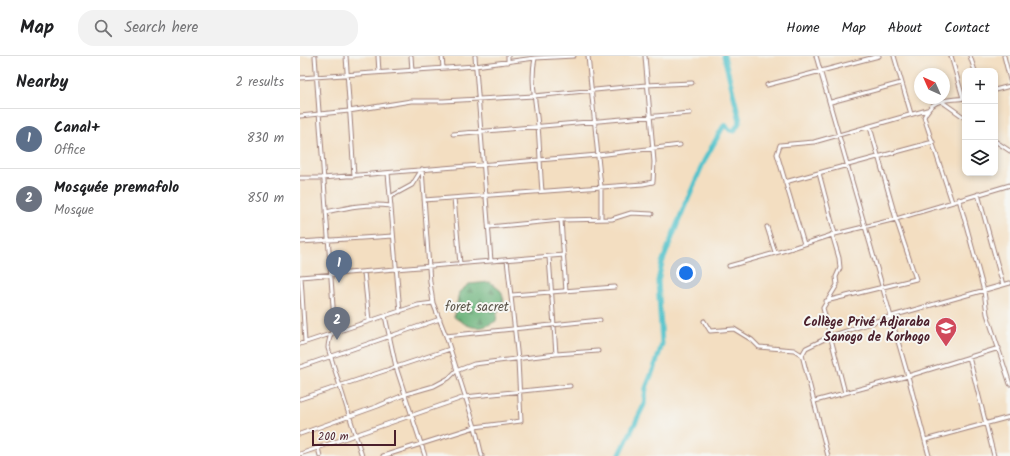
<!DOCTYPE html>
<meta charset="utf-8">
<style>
body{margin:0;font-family:Kalam,sans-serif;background:#f2f2f2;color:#202124}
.controls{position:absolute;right:12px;top:12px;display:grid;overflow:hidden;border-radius:8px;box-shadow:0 2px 6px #0003}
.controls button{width:36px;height:36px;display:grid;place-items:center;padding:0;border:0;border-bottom:1px solid #e0e0e0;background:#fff;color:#202124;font:20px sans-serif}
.compass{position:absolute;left:614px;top:12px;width:36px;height:36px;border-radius:50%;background:#fff;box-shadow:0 2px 6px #0003;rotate:315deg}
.scale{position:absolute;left:12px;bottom:10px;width:84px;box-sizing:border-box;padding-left:4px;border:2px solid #4a1f2b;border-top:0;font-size:11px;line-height:14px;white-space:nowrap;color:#4a1f2b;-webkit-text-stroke:3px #f6f6f2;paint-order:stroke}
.you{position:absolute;left:386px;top:217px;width:14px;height:14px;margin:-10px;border:3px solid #fff;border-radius:50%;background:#1a73e8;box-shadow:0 0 0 6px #1a73e833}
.badge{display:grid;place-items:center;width:26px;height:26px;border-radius:50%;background:#d1495b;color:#fff;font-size:13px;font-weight:700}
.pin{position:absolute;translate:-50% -33px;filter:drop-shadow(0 1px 2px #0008)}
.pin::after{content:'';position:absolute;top:21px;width:14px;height:12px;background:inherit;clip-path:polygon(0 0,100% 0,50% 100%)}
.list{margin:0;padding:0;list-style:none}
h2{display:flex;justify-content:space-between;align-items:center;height:52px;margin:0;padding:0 16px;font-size:17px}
h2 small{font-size:13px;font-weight:400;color:#757577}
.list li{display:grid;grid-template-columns:26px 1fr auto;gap:12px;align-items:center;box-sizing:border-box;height:60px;padding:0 16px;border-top:1px solid #e0e0e0}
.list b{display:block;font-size:15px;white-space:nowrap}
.list p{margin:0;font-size:13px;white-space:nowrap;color:#757577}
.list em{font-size:13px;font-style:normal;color:#757577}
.icon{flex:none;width:22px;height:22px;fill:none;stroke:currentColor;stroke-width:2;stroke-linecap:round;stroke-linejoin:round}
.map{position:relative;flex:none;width:710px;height:400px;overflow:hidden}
header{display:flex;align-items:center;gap:24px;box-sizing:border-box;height:56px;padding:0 20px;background:#fff;border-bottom:1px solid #e0e0e0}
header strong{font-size:19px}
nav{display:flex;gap:22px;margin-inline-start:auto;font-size:14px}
.search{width:280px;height:36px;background:#f2f2f2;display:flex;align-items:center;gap:10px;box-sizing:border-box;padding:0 14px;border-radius:16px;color:#757577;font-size:15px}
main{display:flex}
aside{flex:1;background:#fff}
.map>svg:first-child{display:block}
</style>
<header>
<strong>Map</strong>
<div class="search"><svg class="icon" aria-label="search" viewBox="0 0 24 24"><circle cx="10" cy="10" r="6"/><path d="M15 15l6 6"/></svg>Search here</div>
<nav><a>Home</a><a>Map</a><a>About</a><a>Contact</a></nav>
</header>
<main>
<aside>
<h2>Nearby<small>2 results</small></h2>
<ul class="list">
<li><span class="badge" style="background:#5c6f8a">1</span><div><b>Canal+</b><p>Office</p></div><em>830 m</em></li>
<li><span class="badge" style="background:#6b7280">2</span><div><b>Mosquée premafolo</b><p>Mosque</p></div><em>850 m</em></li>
</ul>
</aside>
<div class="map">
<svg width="710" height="400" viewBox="0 0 710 400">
<defs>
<pattern id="forest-firs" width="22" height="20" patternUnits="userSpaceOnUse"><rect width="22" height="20" fill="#66b077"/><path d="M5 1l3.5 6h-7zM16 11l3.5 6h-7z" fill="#568f62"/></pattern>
</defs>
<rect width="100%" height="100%" fill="#f6f6f2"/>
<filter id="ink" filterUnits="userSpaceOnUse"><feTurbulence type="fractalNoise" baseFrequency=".025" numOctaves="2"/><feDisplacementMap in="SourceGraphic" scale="8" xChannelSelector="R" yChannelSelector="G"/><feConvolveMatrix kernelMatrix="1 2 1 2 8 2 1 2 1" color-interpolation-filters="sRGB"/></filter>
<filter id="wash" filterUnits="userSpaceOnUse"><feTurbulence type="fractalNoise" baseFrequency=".012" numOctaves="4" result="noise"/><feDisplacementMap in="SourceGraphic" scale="16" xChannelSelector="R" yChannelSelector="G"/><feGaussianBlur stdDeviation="0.9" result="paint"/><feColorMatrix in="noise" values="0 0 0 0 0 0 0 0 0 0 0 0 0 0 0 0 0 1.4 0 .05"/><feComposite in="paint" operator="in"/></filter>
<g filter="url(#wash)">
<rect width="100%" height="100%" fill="#f3dec1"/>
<path fill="url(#forest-firs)" stroke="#586851" d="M190,226L201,235L204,244L197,258L196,265C178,276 170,272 154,261L159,236L169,228Z"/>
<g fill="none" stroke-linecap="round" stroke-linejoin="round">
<path stroke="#55c3cb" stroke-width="5" d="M319,400L344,349L346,332L357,304L362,288L358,225L362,207L378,166L404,105L423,71L425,69L430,74L434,75L440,65L424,0"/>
</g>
</g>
<g filter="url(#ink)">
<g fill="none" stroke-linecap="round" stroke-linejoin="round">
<g stroke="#9e7e76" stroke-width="5">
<path id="minor" d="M15,0L34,264C34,274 28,282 28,292L62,400
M46,0L54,120
M78,0L79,17
M111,0L112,15
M142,0L143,12
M175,0L191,205
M208,0V6
M288,0L301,131V162
M516,0L608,320L629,400
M594,0L611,58
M651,0L663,42
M670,0L675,15
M704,0L710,24
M235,2C230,24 236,47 238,70C240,92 240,114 242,135
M0,22L175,10L235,2L274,0
M467,29L579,0
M695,34L710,30
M641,45L665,62
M531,46L601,27
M0,60L49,55L111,45H143L234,40L346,29L392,27
M153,78L390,57
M695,85L710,95
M122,113L130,226L133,247L146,280L175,371L182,400
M88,117L100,256
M519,117L535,178
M0,122H23L298,99L380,89
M485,126L633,86
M678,138L703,229
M90,141L112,129L122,113
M154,142L160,208
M659,143L684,235L687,258L710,328
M124,144L343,128L353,126L354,106L345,0
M652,146L624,61C633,41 647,45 665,42
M26,156C49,151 68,147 91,150
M261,164L266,235
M189,171L261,164L312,163L331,157L352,158
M467,171L475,196
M532,178L539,202L540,212L536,221L537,229L523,252L545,337
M0,186L93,180
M504,188L477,98L480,89L514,86L627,54
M249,201L256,298
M429,210L486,194L535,178L596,163L710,129
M64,216L69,265
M0,221L264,199
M1,221L5,286
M212,239L315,231
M526,245L616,223L596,163L570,71
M85,260L96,311L125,400
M404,265L410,275L434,273L452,284L459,291L494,294L502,299
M146,280L300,264
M0,288L118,249L133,247
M669,301L694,400
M0,311L140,263
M0,343L150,293
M515,345L608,320L699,292
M0,378L78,350L106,338L134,330L149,322L156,315L174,308L256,298L298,295
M625,384L710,361
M18,392L20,400
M0,398L165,341L270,330
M83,400L175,371L221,365L218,304L207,204
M528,400L502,299L506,292L531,280L592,260L710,227"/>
</g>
<use href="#minor" stroke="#fff" stroke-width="3"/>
</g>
</g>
<defs>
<g id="school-pin" transform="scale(1.15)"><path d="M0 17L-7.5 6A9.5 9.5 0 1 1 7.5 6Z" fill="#d1495b" stroke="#f6f6f2"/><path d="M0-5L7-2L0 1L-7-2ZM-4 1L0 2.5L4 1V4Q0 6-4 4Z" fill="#fff"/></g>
</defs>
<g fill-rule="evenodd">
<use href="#school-pin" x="646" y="272"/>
</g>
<g text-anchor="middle" stroke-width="4" stroke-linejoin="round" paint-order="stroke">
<g font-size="13" fill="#5a5348" stroke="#f6f6f2">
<text x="177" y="255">foret sacret</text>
</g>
<g font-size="13" font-weight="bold" fill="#4a1f2b" stroke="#f6f6f2" text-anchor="end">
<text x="630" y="270">Collège Privé Adjaraba<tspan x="630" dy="15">Sanogo de Korhogo</tspan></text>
</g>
</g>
</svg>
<div class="controls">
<button>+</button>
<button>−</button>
<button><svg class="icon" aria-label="layers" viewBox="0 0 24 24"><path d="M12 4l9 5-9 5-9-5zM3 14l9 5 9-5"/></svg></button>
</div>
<svg class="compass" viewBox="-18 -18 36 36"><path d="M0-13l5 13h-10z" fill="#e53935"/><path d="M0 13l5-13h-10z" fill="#757577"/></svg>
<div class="scale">200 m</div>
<div class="you"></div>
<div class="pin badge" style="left:39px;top:227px;background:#5c6f8a">1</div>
<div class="pin badge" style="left:37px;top:284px;background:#6b7280">2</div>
</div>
</main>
